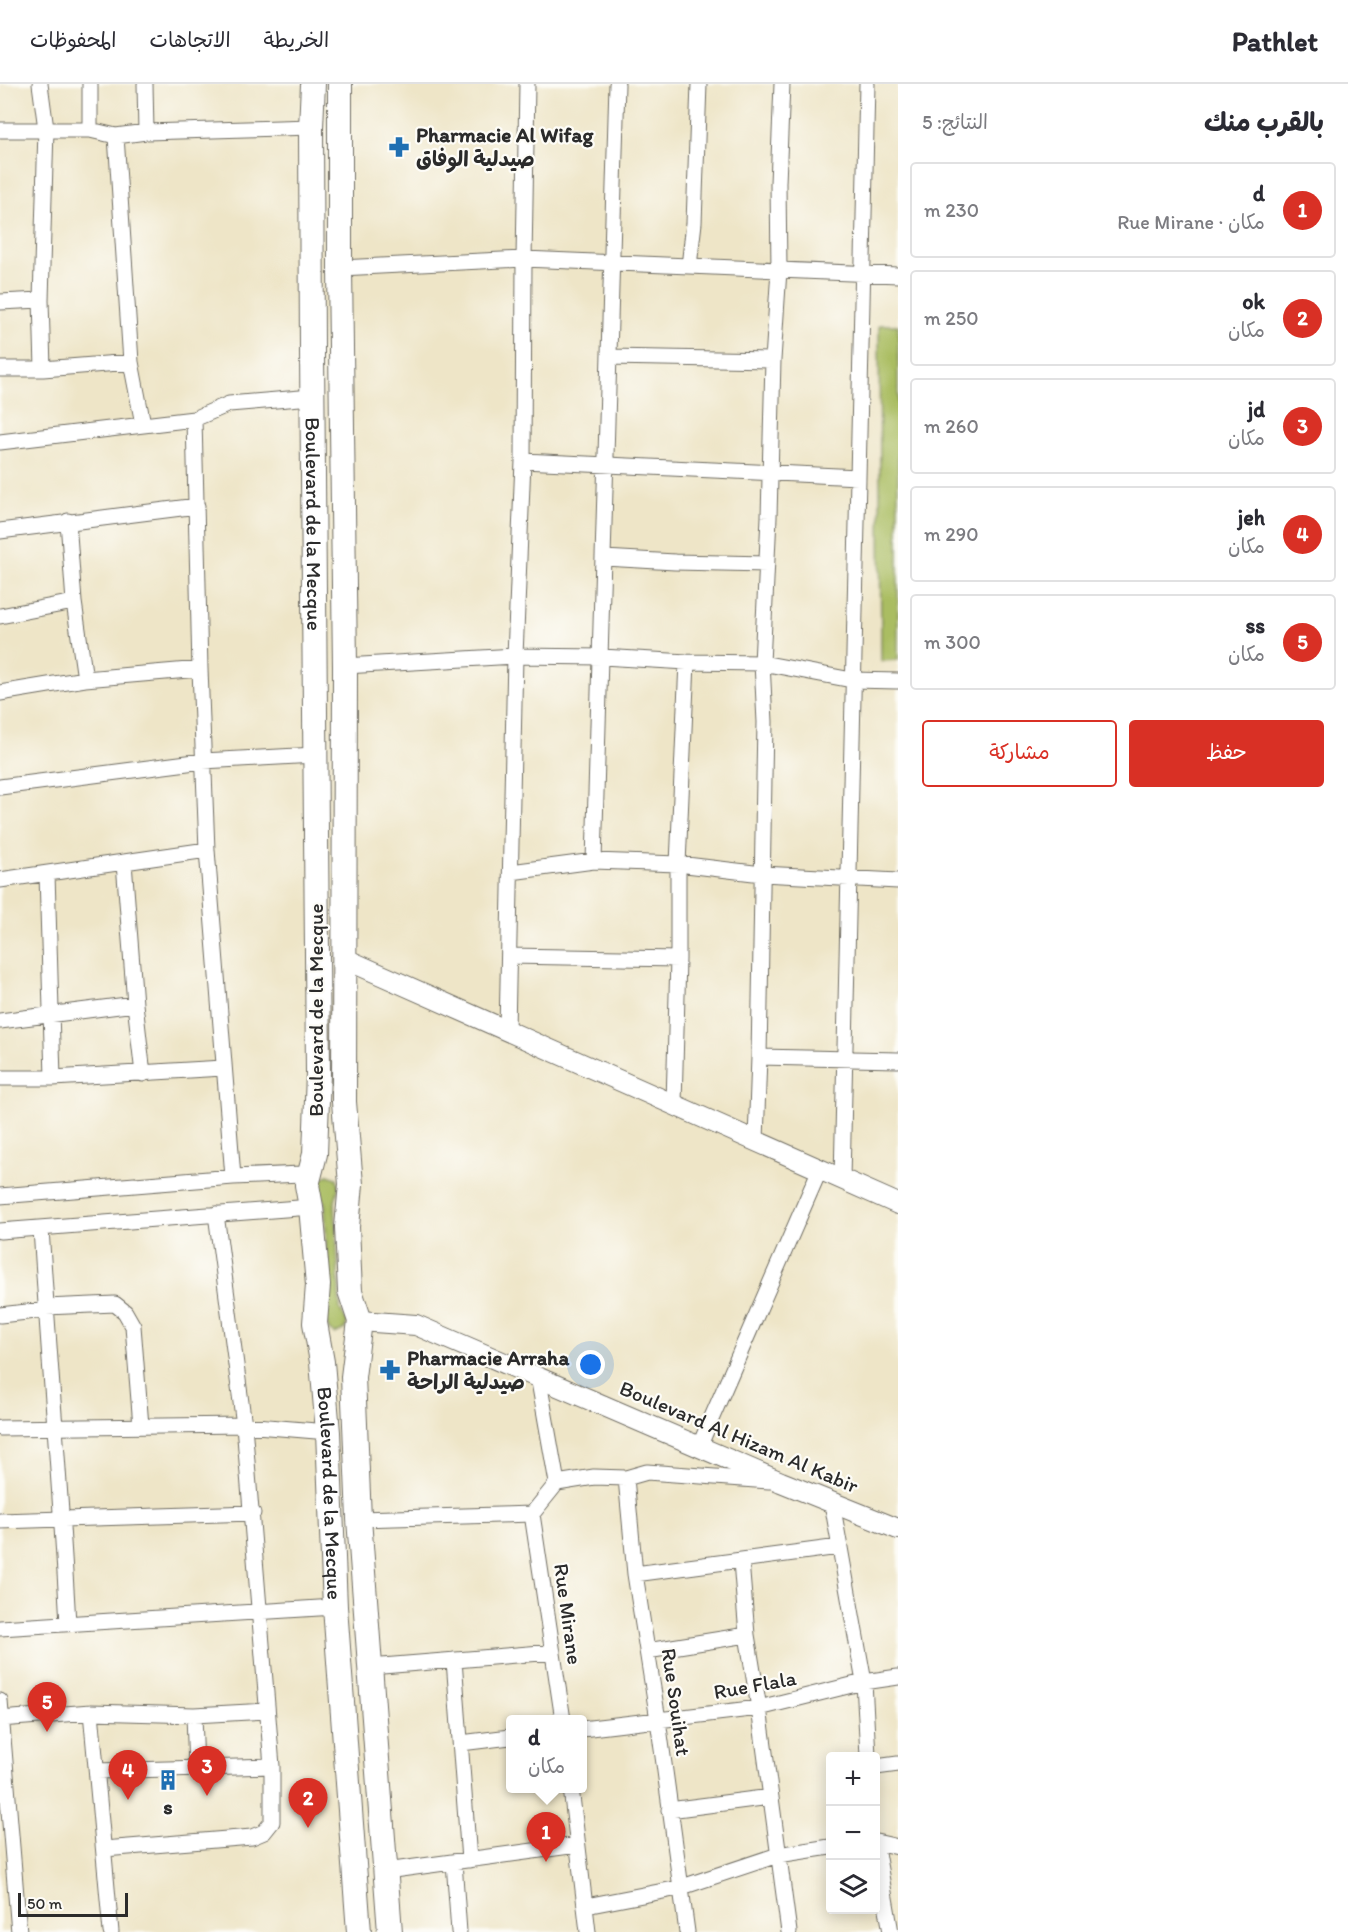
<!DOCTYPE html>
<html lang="ar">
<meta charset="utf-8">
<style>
body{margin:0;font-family:Itim,"Playpen Sans Arabic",sans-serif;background:#f7f7f7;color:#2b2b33;direction:rtl}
.controls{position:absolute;right:18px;bottom:18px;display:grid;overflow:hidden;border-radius:6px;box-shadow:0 3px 15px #0003}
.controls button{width:54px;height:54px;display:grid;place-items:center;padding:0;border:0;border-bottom:2px solid #e1e1e2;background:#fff;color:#2b2b33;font:30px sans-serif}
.scale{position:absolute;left:18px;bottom:15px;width:110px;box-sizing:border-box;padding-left:6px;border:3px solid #2b2b2b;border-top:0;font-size:16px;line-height:21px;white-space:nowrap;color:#2b2b2b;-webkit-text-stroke:4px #fdfcf7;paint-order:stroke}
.you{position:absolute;left:591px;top:1281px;width:21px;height:21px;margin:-15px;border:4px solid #fff;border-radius:50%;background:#1a73e8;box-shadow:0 0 0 9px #1a73e833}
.badge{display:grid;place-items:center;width:39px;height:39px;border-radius:50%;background:#d93025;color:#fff;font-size:20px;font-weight:700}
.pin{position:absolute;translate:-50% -50px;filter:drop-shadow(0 2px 3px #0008)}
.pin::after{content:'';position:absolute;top:32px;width:21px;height:18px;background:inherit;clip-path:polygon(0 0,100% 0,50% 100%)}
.popup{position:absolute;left:506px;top:1631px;width:81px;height:78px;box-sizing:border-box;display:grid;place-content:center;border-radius:6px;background:#fff;filter:drop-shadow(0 2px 4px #0005);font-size:20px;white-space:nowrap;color:#7c7c81}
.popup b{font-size:22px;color:#2b2b33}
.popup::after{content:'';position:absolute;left:50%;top:100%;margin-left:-12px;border:12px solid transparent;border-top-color:#fff}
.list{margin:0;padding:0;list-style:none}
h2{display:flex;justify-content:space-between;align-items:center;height:78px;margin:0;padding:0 24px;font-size:26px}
h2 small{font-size:20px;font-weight:400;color:#7c7c81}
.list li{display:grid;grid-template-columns:39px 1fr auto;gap:18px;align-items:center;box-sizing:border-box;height:96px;margin:0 12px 12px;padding:0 12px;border:2px solid #e1e1e2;border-radius:6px}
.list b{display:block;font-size:22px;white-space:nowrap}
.list p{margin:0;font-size:20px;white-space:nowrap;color:#7c7c81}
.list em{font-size:20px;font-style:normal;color:#7c7c81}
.actions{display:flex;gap:12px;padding:18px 24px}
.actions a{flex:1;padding:14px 0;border:2px solid #d93025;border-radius:6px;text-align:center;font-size:21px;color:#d93025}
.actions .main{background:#d93025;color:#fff}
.icon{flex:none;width:33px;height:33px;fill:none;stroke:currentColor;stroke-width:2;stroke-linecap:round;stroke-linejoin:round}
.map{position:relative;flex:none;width:898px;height:1848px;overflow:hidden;direction:ltr}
header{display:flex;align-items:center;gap:36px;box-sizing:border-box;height:84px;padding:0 30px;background:#fff;border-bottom:2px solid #e1e1e2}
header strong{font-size:28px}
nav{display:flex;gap:33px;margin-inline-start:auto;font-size:21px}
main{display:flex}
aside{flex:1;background:#fff}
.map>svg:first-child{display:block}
</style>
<header>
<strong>Pathlet</strong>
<nav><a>الخريطة</a><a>الاتجاهات</a><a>المحفوظات</a></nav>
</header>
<main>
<aside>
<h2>بالقرب منك<small>النتائج: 5</small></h2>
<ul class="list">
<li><span class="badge">1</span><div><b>d</b><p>مكان · Rue Mirane</p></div><em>230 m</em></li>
<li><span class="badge">2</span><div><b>ok</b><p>مكان</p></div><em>250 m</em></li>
<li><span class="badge">3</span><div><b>jd</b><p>مكان</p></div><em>260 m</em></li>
<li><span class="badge">4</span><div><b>jeh</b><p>مكان</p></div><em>290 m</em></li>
<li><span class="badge">5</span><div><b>ss</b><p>مكان</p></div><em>300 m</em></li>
</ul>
<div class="actions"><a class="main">حفظ</a><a>مشاركة</a></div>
</aside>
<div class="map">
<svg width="898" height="1848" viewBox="0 0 898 1848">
<rect width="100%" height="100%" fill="#fdfcf7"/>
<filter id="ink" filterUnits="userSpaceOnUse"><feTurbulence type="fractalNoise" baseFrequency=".0167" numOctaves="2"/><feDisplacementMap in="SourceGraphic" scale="12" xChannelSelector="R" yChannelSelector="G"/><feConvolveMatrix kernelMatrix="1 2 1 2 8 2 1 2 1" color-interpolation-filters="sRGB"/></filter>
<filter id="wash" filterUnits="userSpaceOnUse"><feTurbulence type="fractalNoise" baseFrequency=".008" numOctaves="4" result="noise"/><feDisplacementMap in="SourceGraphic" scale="24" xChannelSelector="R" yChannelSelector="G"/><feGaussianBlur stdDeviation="1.35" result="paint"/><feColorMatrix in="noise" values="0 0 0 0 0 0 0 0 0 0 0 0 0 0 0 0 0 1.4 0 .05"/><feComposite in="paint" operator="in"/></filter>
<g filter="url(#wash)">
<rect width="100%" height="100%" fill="#eee5c7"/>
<path fill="#aabd62" stroke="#6a7446" stroke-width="1.5" d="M879,241H898V576L881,577Z
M328,1091L337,1094L339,1101L335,1118L340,1225L347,1238L345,1245L335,1250L329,1246L326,1237L328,1226L325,1120L318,1103L319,1096Z"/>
</g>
<g filter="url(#ink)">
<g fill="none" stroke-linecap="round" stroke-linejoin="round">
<g stroke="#6f6c62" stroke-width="17">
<path id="minor" d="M40,0L46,45L41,216L43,285
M90,0V46
M145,0L146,48
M0,46H90L116,52L146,48L311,43
M116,52L131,278L143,340
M689,182L694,139L699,0
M340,184L524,175L898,191
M0,218L41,216
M609,273L773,276
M0,285H43L131,278
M194,335L200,585L207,766L233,1093
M0,358L194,335L229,320L312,313
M523,377L858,393
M68,437L74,518L85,595
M0,447L197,422
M604,474L675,478L767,480
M0,532L74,518
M345,582L515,572L602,573L687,578L762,579L852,596L898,597
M0,609L85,595L200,585
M0,703L203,677L315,671
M594,777L617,0
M124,779L135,920L143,990
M511,788L594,777L678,780L762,790L898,797
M47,790L53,994
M0,796L207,766
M509,872L678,875
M0,937L135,920
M507,946L515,572L523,377L524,175L527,0
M759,973L898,976
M0,994H53L223,984
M674,1019L678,875V780L687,578
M756,1056L759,973L765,638L762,579L769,433L773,276L779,186L778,99L782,0
M842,1095L867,0
M0,1112L233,1093L301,1090L310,1088
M41,1144C49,1276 61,1408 68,1540
M0,1147L311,1123
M46,1223L115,1220L125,1228L133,1242L141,1342
M0,1231L45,1226
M538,1292L557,1399
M0,1344L244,1341L328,1348
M699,1363L820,1085
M626,1394L635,1490L658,1636L687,1848
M832,1419L864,1598L868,1672
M532,1430L563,1636
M359,1435L532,1430L557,1399L594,1393L626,1394L647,1388L769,1397
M0,1437L253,1429
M741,1477L747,1551L759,1624L789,1848
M635,1490L839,1463
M0,1544L335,1523
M647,1567L747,1551
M454,1576L469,1776
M370,1583L553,1568
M0,1617L19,1848
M91,1628L111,1848
M194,1631L196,1684
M0,1635L91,1628L194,1631L267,1627
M582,1645L759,1624L864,1598L898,1593
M461,1659L510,1653
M876,1683L898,1680
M97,1687L272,1682
M571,1704L588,1848
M669,1726L771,1713
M876,1758L898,1763
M876,1763L891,1848
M104,1765L252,1753L264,1748L272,1738V1682L244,1341L216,1130
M454,1778L459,1848
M386,1787L577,1761
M586,1822L679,1804L778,1771L830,1763"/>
</g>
<g stroke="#6f6c62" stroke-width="22">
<path id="tertiary" d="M343,874L898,1120
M360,1237L416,1241L781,1398L898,1445"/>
</g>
<g stroke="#6f6c62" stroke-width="26">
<g id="primary">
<path id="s1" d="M313,0L311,43L312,269L318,989L315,1070L307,1101L311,1123L318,1201L315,1239L322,1278L328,1348L335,1523L359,1848"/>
<path d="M340,0V184L345,582L344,1018L351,1100L347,1143L350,1207L360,1237L353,1293L359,1435L390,1848"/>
</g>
</g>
<use href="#minor" stroke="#fff" stroke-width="15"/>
<use href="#tertiary" stroke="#fff" stroke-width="20"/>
<use href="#primary" stroke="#fff" stroke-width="24"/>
</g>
</g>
<defs>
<g id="pharmacy-bare" transform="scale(1.62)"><path d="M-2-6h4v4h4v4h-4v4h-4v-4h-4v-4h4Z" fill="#1f6fb2" stroke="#fdfcf7" stroke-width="2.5" paint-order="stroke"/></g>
<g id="building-bare" transform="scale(1.62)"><path d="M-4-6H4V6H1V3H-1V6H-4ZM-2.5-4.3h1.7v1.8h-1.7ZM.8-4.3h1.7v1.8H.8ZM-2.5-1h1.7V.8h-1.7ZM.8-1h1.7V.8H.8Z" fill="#1f6fb2" stroke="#fdfcf7" stroke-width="2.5" paint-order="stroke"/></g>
</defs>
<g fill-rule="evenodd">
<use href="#pharmacy-bare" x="399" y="63"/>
<use href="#pharmacy-bare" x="390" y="1286"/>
<use href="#building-bare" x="168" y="1696"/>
</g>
<g text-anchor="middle" stroke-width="4.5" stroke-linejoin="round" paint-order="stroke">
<g font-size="21" font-weight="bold" fill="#2b2b2b" stroke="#fdfcf7" text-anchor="start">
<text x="416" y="58">Pharmacie Al Wifag<tspan x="416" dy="24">صيدلية الوفاق</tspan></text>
<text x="407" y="1281">Pharmacie Arraha<tspan x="407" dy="24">صيدلية الراحة</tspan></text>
<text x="168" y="1730" text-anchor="middle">s</text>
</g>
<g font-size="21" fill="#2b2b2b" stroke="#fdfcf7">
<text dy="7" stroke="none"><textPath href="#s1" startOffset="440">Boulevard de la Mecque</textPath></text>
<text transform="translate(316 926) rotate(-90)" y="7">Boulevard de la Mecque</text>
<text transform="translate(739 1353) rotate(23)" y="7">Boulevard Al Hizam Al Kabir</text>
<text dy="7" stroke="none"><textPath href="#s1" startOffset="1412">Boulevard de la Mecque</textPath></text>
<text transform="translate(568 1530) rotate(82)" y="7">Rue Mirane</text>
<text transform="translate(755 1601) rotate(-10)" y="7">Rue Flala</text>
<text transform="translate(676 1618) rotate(82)" y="7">Rue Souihat</text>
</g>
</g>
</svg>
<div class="controls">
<button>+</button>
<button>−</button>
<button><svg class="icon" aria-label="layers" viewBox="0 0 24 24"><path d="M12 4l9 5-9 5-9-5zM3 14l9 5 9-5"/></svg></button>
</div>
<div class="scale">50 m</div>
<div class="you"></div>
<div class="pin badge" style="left:546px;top:1778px">1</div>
<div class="popup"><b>d</b>مكان</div>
<div class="pin badge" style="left:308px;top:1744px">2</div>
<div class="pin badge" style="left:207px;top:1712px">3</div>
<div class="pin badge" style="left:128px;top:1716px">4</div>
<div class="pin badge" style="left:47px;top:1648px">5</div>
</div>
</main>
